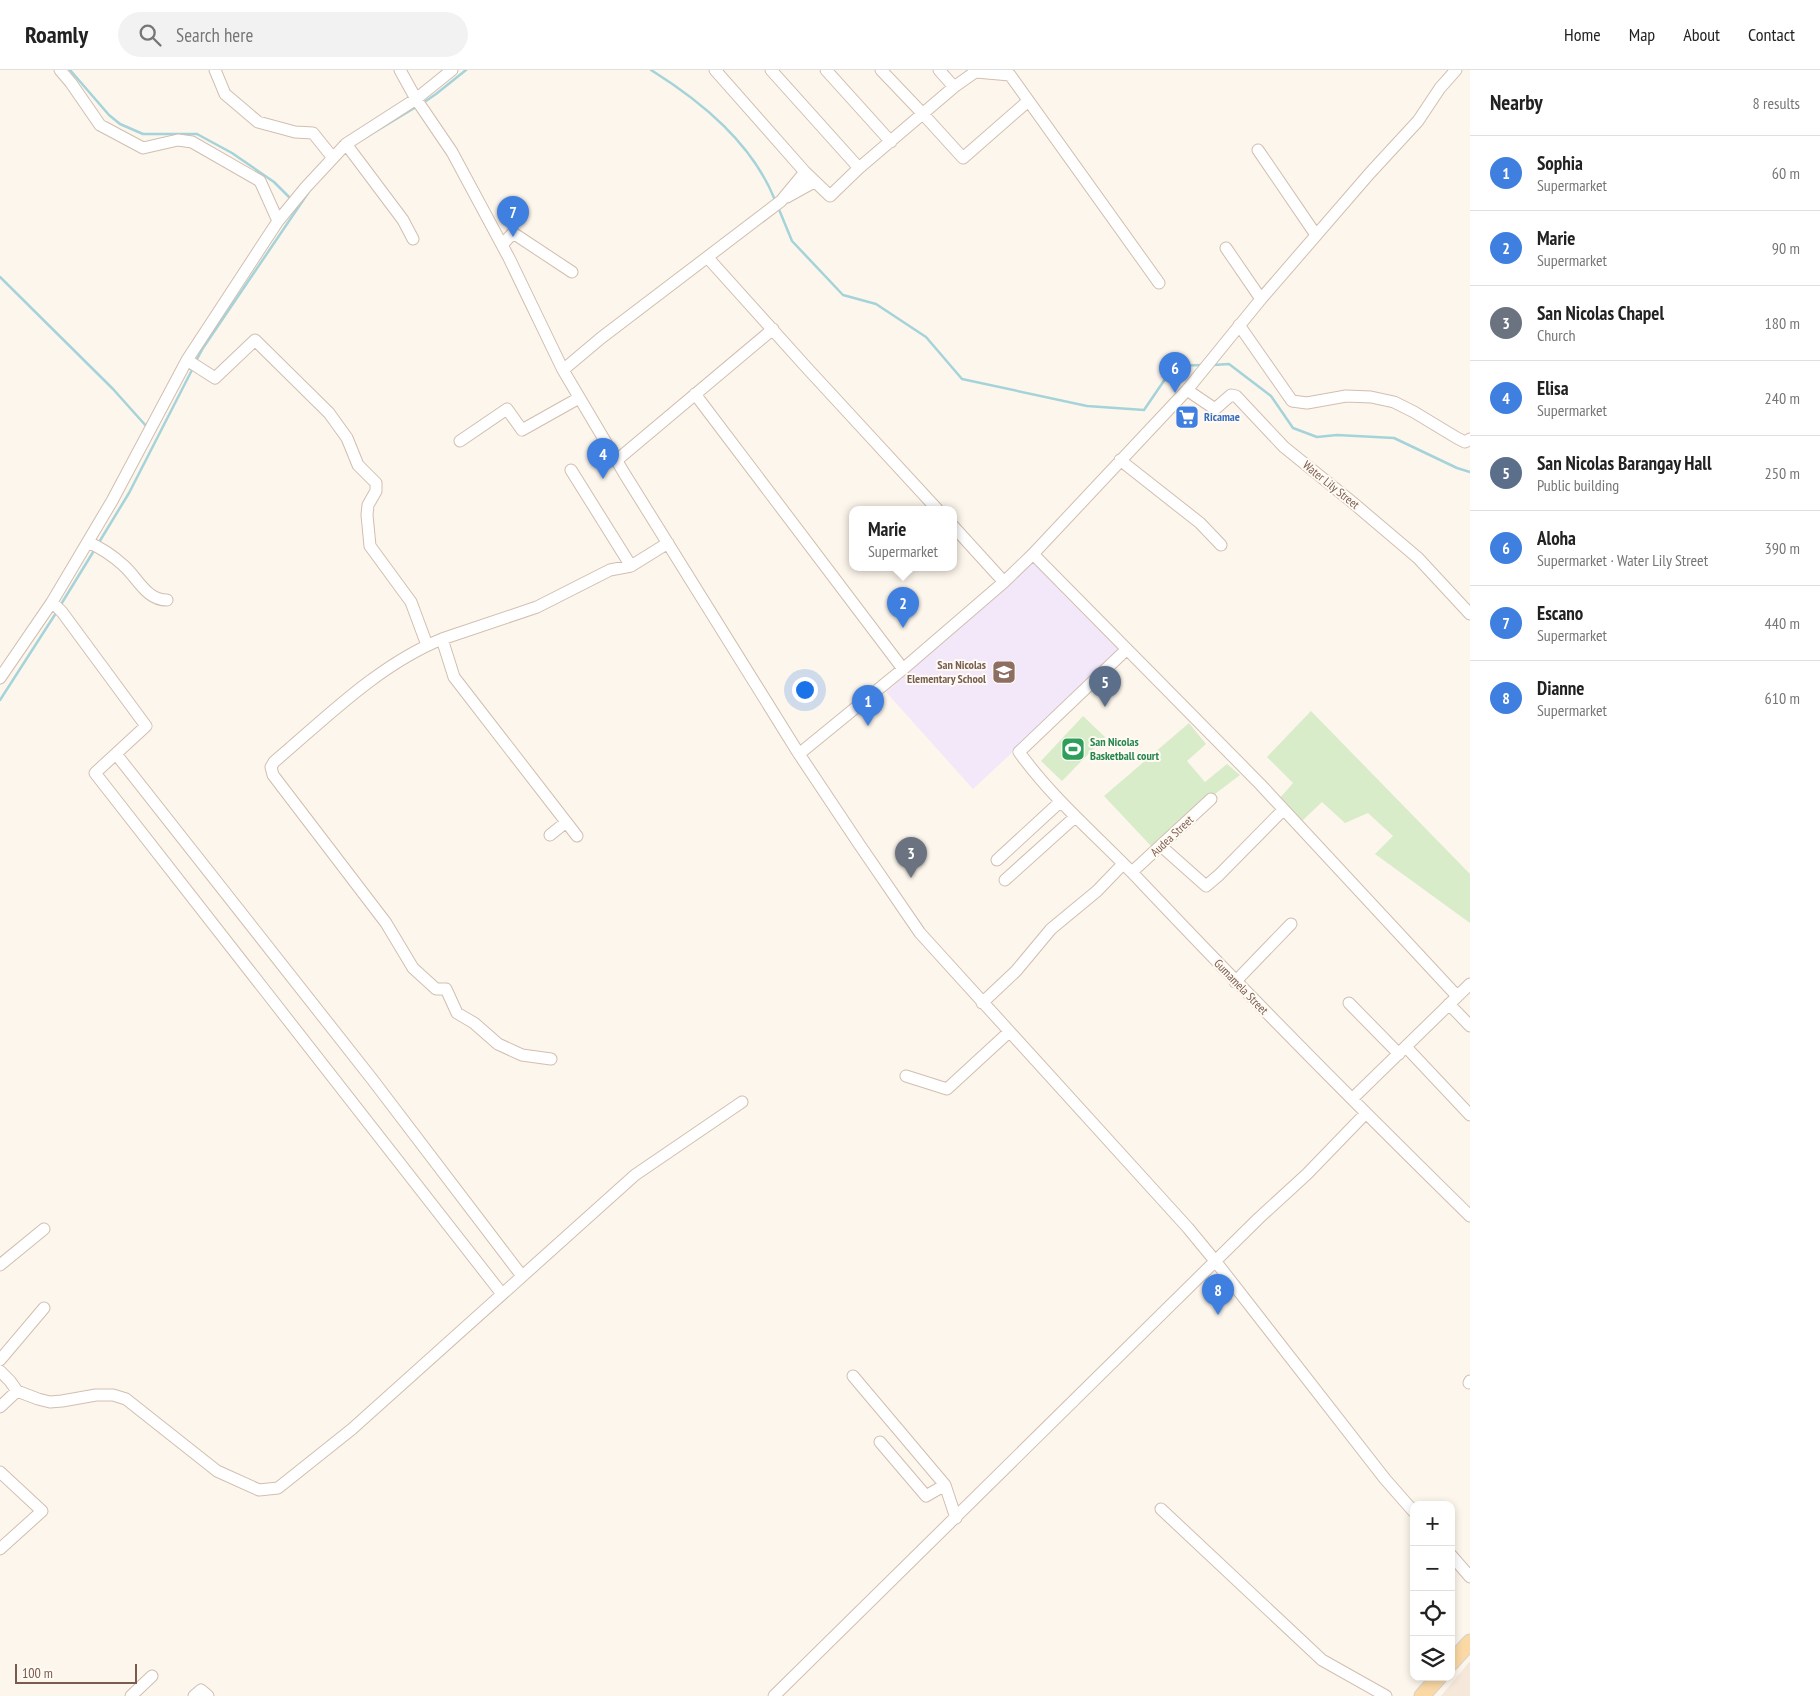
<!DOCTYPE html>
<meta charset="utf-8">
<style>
body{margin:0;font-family:"PT Sans Narrow",sans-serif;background:#f2f2f2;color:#222}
.controls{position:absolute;right:15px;bottom:15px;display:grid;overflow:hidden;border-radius:10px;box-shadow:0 2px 8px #0003}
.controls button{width:45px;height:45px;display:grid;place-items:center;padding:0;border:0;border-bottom:1px solid #e0e0e0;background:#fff;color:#222;font:25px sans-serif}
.scale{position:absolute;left:15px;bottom:12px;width:122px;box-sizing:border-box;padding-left:5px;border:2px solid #7a5c4d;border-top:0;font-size:14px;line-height:18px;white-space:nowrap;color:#7a5c4d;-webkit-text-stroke:4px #fffaf3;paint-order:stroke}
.you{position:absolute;left:804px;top:619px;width:18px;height:18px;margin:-12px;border:4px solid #fff;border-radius:50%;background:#1a73e8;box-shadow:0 0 0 8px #1a73e833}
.badge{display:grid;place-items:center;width:32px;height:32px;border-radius:50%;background:#e76f51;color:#fff;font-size:16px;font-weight:700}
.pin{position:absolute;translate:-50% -41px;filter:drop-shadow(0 1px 2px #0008)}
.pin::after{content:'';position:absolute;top:26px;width:18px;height:15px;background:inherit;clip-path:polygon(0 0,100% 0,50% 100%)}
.popup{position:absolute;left:849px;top:436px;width:108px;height:65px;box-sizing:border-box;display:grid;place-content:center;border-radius:10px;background:#fff;filter:drop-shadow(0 1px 4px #0005);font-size:16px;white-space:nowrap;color:#767676}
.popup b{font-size:19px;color:#222}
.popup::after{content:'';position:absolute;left:50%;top:100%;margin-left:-10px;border:10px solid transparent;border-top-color:#fff}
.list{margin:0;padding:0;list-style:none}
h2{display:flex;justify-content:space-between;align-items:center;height:65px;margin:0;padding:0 20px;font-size:21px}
h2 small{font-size:16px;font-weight:400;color:#767676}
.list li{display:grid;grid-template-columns:32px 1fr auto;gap:15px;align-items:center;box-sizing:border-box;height:75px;padding:0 20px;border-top:1px solid #e0e0e0}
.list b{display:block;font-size:19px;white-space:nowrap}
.list p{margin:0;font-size:16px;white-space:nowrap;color:#767676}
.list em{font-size:16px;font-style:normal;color:#767676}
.icon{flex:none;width:28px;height:28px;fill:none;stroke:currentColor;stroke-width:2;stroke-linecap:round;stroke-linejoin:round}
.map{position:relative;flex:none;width:1470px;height:1626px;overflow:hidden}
header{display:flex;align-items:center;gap:30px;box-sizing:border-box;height:70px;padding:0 25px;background:#fff;border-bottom:1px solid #e0e0e0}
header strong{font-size:24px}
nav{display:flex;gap:28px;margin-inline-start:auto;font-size:18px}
.search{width:350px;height:45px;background:#f2f2f2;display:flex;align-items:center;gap:12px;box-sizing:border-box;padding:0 18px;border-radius:28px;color:#767676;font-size:19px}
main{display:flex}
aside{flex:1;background:#fff}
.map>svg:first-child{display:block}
</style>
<header>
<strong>Roamly</strong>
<div class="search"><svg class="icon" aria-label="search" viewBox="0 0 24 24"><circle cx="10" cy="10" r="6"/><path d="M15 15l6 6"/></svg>Search here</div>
<nav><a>Home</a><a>Map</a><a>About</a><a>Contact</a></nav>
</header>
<main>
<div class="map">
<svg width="1470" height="1626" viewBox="0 0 1470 1626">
<rect width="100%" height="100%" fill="#fdf6ec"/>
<path fill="#f5e8da" d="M1470,1591V1626H1441Z"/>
<path fill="#f3e8fa" d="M1037,489L1119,573L1121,581L973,719L886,622Z"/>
<path fill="#d8ecc9" d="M1311,641L1470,804V853L1375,784L1393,766L1368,743L1345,753L1322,732L1301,752L1279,729L1293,713L1267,687Z
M1083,646L1105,667L1062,711L1041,691Z
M1189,653L1206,674L1187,691L1205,712L1227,694L1240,705L1178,752L1151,776L1104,726Z"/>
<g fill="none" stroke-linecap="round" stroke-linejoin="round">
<path stroke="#a5d3da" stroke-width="2.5" d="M70,0L109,45L120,54L143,64H197L232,83L274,112L292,130
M651,0C702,32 752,73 775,130
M423,33L436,24L466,0
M363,69L416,37
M778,137L792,171L843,225L876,234L926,267L962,309L1087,336L1144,340L1174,296L1202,295
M0,207L113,319L147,357
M196,291L203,278L308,123
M1213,295L1229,294L1271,326L1293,358L1317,367L1337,365L1394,368L1457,398L1470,402
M98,474L129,423L193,298
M60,536L95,479
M0,630L56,543"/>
<g stroke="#d1beb0" stroke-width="13">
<path id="minor" d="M60,0L71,13L100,55L143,78L178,70L192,72L260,111L278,151
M215,0L225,24L258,52L295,62L313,63L333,88
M400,0L416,29L452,82L509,188L563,300L624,403L799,684L859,774L920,863L1188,1158L1216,1192L1385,1409L1414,1442
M715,0L805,102L830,126L859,98L954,17L978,0
M771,0L859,98
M826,0L891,72
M881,0L923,44L963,88L1027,32
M939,0L954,17
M976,2L1010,5L1159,213
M346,74L403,150L413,169
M1258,80L1316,165
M787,127L814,112
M502,175L513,163L572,202
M1226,178L1261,229
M708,188L807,298L937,439
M1239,255L1292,331L1307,333L1346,326L1371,327L1394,332L1414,342L1457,368L1465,372L1470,369
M187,290L215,308L255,270L329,343L347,368L358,395L376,413V421L368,435L367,445L370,476L411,532L427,575
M563,300L601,268L781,131L805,102
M1187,320L1215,339L1231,325L1236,326L1284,377L1352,432L1418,488L1470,544
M695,324L903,599
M460,371L507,339L522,360L579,328
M617,390L773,259
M1120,390L1200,453L1221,475
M571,400L631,496
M953,456L1004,512
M88,472C101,478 112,485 123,495C138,508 146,530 167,530
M1033,484L1260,714L1457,926
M52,532L62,542L146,656L95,703L502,1224
M442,569L454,607L577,766
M1127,579L1019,682C1055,732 1102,770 1143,814C1250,927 1359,1037 1470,1146
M0,608L52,532L112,431L187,290L278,151L306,117L346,74L416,29L452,0
M116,684L372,1009L522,1206
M799,684L903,599L1004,512L1033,484L1187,320L1261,229L1370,103L1418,51L1440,18L1456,0
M550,765L565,753
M1161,776L1206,816L1219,805L1283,740
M997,790L1060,732
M1132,802L1211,729
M1005,810L1075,747
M1235,912L1291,854
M982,933L1016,901L1051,859L1097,821L1123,794
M1349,933L1399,984
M1449,934L1470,956
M1406,977L1470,1045
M551,989L522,985L498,974L474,953L457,943L446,919H436L413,898L386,853L273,705L271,697L274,692C326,648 378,595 442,569L537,537L610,500L631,496L668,473
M906,1006L947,1019L1009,962
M1352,1029L1470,914
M0,1195L44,1159
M0,1290L44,1238
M0,1301L10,1311L17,1321L38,1329L50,1332L62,1331L96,1325H113L126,1329L217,1401L259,1420L278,1418L352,1359L635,1105L742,1032
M853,1306L945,1415L956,1448
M1469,1313L1470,1311
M0,1337L17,1321
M880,1372L926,1426L945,1415
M0,1402L42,1441L0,1479
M1161,1439L1322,1590L1386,1626
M1451,1485L1470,1507
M131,1626L152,1606
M194,1626L201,1620L208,1626
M774,1626L1259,1148L1307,1104L1366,1043"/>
</g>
<g stroke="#dad1cd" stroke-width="17">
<path id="major" d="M1451,1593L1470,1572
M1422,1626L1439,1607"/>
</g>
<use href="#minor" stroke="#fff" stroke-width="11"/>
<use href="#major" stroke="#fbd9a5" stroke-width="15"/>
</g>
<defs>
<g id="supermarket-square" transform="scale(1.25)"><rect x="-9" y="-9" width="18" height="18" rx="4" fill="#3f7fe0" stroke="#fffaf3"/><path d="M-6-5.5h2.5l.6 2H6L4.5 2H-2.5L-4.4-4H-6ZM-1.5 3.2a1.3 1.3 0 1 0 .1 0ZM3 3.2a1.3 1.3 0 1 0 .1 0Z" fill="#fff"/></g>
<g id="school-square" transform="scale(1.25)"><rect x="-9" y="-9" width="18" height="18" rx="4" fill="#8d6e63" stroke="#fffaf3"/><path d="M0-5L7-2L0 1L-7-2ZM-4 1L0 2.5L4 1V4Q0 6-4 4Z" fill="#fff"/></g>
<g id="stadium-square" transform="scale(1.25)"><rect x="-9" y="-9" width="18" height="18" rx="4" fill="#2e9e5b" stroke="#fffaf3"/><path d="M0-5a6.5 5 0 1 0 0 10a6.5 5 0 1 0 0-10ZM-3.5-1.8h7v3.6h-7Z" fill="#fff"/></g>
</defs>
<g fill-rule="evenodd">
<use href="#supermarket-square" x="1187" y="347"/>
<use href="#school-square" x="1004" y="602"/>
<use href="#stadium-square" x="1073" y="679"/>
</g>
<g text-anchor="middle" stroke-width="4" stroke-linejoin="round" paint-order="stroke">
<g font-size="12" font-weight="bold" fill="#366cbe" stroke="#fffaf3" text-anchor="start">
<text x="1204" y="351">Ricamae</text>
</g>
<g font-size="12" fill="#7a5c4d" stroke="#fffaf3">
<text transform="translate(1331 415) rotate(39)" y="4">Water Lily Street</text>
<text transform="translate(1172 766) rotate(-43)" y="4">Audea Street</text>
<text transform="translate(1241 917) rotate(46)" y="4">Gumamela Street</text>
</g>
<g font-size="12" font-weight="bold" fill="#785e54" stroke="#fffaf3" text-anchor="end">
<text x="986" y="599">San Nicolas<tspan x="986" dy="14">Elementary School</tspan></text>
</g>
<g font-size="12" font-weight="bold" fill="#27864d" stroke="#fffaf3" text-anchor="start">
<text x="1090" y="676">San Nicolas<tspan x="1090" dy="14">Basketball court</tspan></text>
</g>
</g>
</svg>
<div class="controls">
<button>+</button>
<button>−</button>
<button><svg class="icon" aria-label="locate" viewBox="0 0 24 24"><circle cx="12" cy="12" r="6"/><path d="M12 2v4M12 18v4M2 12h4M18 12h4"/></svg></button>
<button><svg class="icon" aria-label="layers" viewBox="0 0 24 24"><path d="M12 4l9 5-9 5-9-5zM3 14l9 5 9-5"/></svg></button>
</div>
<div class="scale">100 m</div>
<div class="you"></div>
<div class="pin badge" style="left:868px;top:656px;background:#3f7fe0">1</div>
<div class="pin badge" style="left:903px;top:558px;background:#3f7fe0">2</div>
<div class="popup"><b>Marie</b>Supermarket</div>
<div class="pin badge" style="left:911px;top:808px;background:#6b7280">3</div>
<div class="pin badge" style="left:603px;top:409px;background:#3f7fe0">4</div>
<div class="pin badge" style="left:1105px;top:637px;background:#5c6f8a">5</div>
<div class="pin badge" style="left:1175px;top:323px;background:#3f7fe0">6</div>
<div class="pin badge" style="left:513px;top:167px;background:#3f7fe0">7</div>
<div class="pin badge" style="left:1218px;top:1245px;background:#3f7fe0">8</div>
</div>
<aside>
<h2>Nearby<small>8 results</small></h2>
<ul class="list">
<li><span class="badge" style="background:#3f7fe0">1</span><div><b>Sophia</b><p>Supermarket</p></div><em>60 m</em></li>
<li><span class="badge" style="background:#3f7fe0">2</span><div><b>Marie</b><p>Supermarket</p></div><em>90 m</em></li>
<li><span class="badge" style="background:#6b7280">3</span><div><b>San Nicolas Chapel</b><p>Church</p></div><em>180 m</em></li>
<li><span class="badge" style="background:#3f7fe0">4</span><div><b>Elisa</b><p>Supermarket</p></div><em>240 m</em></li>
<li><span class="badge" style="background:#5c6f8a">5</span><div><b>San Nicolas Barangay Hall</b><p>Public building</p></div><em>250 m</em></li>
<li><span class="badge" style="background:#3f7fe0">6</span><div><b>Aloha</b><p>Supermarket · Water Lily Street</p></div><em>390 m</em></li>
<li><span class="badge" style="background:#3f7fe0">7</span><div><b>Escano</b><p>Supermarket</p></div><em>440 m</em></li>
<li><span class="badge" style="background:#3f7fe0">8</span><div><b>Dianne</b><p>Supermarket</p></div><em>610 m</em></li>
</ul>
</aside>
</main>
